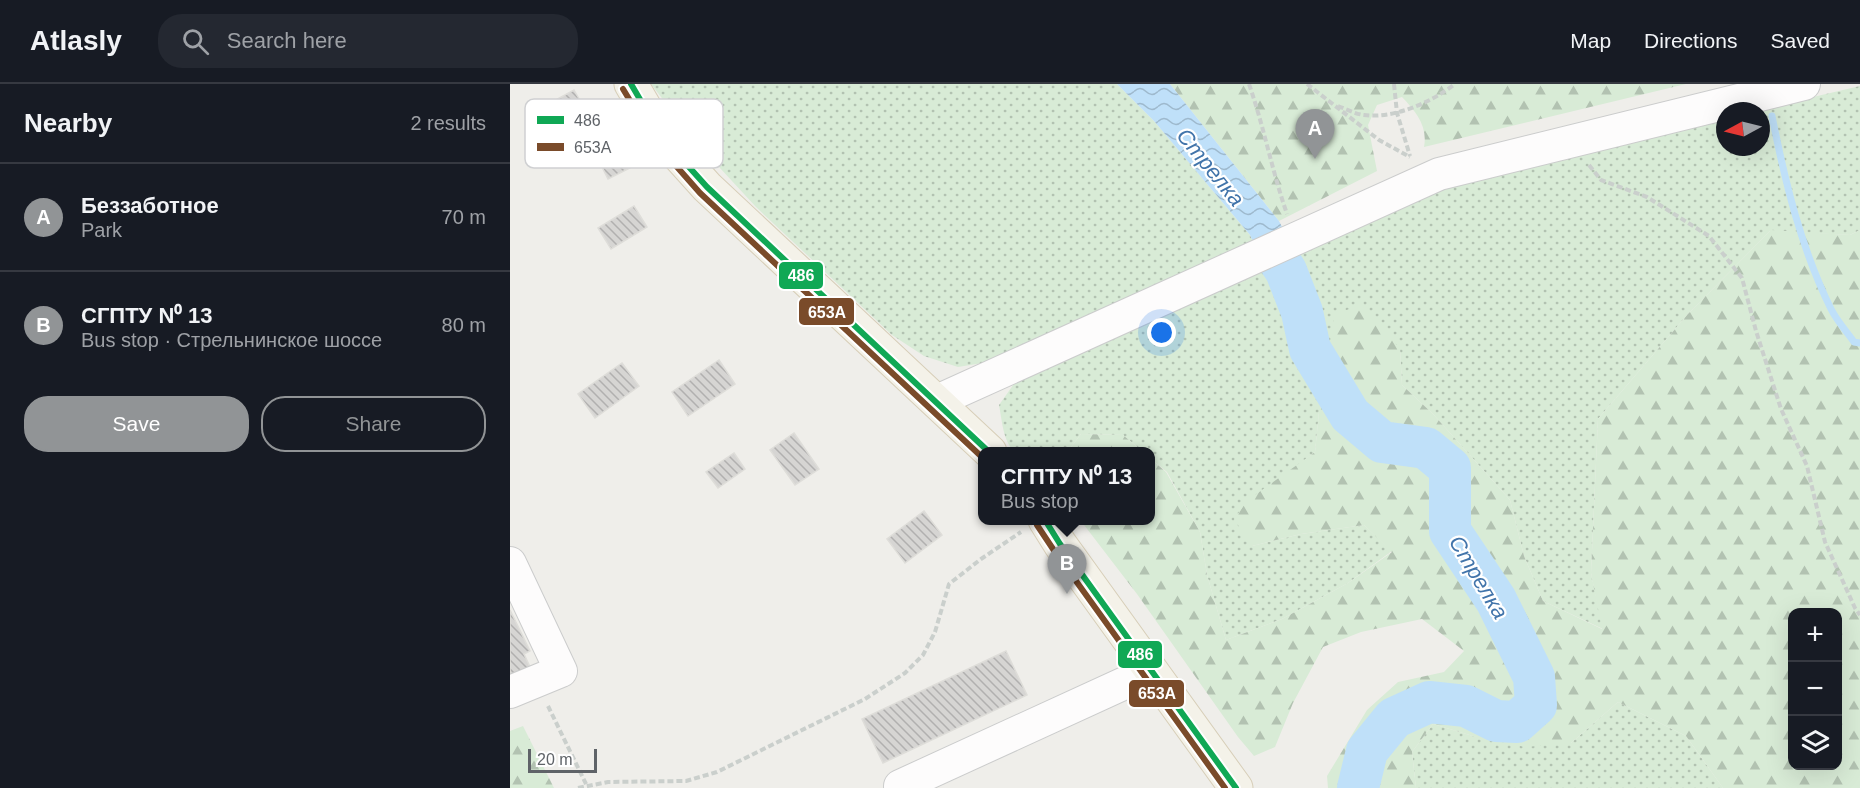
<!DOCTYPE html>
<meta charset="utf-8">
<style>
body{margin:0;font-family:Arial,sans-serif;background:#242831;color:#f1f3f6}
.controls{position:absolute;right:18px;bottom:18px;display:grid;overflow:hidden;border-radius:12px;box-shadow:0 6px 24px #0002}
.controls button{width:54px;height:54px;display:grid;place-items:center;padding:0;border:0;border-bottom:2px solid #363941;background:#171b24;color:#f1f3f6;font:30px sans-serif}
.compass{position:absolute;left:1206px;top:18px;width:54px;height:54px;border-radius:50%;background:#171b24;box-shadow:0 6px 24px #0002;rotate:263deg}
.scale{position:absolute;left:18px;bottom:15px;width:69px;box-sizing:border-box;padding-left:6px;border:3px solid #5f6368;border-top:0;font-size:16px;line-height:21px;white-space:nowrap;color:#5f6368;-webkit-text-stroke:4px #fff;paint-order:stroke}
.you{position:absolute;left:652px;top:249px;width:21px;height:21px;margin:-15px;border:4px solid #fff;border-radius:50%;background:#1a73e8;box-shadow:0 0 0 9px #1a73e833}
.badge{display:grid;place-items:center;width:39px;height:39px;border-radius:50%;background:#919496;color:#fff;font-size:20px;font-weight:700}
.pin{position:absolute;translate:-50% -50px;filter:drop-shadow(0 2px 3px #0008)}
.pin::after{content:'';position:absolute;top:32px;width:21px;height:18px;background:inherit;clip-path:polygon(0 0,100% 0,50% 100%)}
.popup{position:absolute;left:468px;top:363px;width:177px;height:78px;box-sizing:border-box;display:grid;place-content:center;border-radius:12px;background:#171b24;filter:drop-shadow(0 2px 4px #0005);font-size:20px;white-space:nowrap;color:#9ea1a6}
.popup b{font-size:22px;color:#f1f3f6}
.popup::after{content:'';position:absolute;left:50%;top:100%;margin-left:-12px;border:12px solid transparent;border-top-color:#171b24}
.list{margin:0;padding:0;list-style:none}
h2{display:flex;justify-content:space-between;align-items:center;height:78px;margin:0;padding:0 24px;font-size:26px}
h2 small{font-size:20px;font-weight:400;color:#9ea1a6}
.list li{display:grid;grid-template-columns:39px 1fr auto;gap:18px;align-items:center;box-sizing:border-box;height:108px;padding:0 24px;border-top:2px solid #363941}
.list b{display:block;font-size:22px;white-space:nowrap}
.list p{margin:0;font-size:20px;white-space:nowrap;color:#9ea1a6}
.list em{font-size:20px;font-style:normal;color:#9ea1a6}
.actions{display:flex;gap:12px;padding:18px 24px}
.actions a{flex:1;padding:14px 0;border:2px solid #919496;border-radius:24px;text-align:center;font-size:21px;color:#919496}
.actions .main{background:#919496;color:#fff}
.icon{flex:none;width:33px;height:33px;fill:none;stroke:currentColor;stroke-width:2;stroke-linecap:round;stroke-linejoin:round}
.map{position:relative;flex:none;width:1350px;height:704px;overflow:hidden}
header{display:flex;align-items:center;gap:36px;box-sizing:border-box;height:84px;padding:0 30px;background:#171b24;border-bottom:2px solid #363941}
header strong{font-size:28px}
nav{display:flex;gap:33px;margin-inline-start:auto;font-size:21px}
.search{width:420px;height:54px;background:#242831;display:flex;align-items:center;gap:15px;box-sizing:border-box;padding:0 21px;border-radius:24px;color:#9ea1a6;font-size:22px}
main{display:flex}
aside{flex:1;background:#171b24}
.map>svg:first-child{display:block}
</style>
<header>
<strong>Atlasly</strong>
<div class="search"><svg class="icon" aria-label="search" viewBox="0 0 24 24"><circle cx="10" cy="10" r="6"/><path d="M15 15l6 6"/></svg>Search here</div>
<nav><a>Map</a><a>Directions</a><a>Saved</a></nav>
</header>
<main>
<aside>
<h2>Nearby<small>2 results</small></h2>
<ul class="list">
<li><span class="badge">A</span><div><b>Беззаботное</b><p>Park</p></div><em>70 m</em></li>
<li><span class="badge">B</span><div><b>СГПТУ N⁰ 13</b><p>Bus stop · Стрельнинское шоссе</p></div><em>80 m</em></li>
</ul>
<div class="actions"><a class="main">Save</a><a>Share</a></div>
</aside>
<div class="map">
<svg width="1350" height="704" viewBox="0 0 1350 704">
<defs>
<pattern id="green-dots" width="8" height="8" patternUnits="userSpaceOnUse" patternTransform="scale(1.5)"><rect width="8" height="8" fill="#d8ebd6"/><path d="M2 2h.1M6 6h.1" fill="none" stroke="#b2c2b1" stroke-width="1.8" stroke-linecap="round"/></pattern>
<pattern id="forest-firs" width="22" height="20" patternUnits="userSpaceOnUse" patternTransform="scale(1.5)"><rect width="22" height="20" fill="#d8ebd6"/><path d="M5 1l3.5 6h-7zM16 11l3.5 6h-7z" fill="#b2c2b1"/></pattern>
<pattern id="water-waves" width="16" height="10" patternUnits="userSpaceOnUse" patternTransform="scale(1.5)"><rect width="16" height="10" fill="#bfe0f9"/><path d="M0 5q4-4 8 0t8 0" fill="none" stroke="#9eb9cd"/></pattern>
<pattern id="building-back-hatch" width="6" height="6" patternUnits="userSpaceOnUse" patternTransform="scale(1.5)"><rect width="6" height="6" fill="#d6d5d3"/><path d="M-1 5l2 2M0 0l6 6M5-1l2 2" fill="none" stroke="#b1b0af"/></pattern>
</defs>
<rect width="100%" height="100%" fill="#efeeea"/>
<path fill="url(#green-dots)" d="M141,0H607L644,37L740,151L745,162L485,277L448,283L414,272L382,251L246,123L185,57Z
M1350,2V146L1340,151L1260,147L1178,230L1088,335L1081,489L1093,545L1033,517L1014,472L1000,416L923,330L892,301L890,265L809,328L805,368L792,378L742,462L791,450L854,441L882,467L838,499L772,535L716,556L697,491L690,448L657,388L641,375V368L632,367L613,351L571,350L558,367H504C493,357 492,336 489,321L506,297L932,101L1215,34V63H1251V27H1243Z
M1108,618L1176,652L1213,704H906L902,668L923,640L963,652L1061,659Z"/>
<path fill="url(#forest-firs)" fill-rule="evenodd" d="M660,0H1176L914,63C918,42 906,28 892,13L867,21L858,41L867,87L769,137Z
M1261,146L1340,151L1350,146V704H1213L1176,652L1108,618L1061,659L1015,663L963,652L923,640L902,668L906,704H818L817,692L857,626L888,598L934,588L954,567L912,535L851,548L813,563L783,619L765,663L744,672L728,653L627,510L571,437L641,436V375L656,388L690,448L697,491L716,556L772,535L838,499L882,468L854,441L791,450L742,462L724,435L738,416L805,368L809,328L825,229L855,221L890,265L892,301L923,330L1000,416L1014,472L1033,517L1092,545L1081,489L1088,335L1178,230ZM1328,528V682H1282V528Z
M571,350L613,351L632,367H558Z
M13,642L44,704H0V647Z"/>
<path fill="url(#water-waves)" d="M607,0H660L769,137L805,207L792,228L761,196L740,151L644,37Z"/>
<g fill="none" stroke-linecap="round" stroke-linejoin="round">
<path stroke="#bfe0f9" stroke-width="7" d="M1262,32C1275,98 1291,164 1321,225C1327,237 1337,248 1344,258L1350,259"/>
<path stroke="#bfe0f9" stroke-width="42" d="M768,175L776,187L792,228L800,265L840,331L872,358L916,364L940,384V447L986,516L1024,593L1026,621L1007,638L986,637L956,622L919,618L884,634L857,667L848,704"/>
</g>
<path fill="url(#building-back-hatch)" stroke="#deddd9" stroke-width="1.5" d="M64,6L76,27L40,46L29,25Z
M110,59L122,83L98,95L86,71Z
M124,122L137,143L101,165L88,144Z
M209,276L225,300L178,332L162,308Z
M112,279L129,302L85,334L68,310Z
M284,349L309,385L285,401L260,366Z
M224,369L235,385L208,404L196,388Z
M414,427L432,451L395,479L377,455Z
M0,526L20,567L14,570L20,583L0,592Z
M496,567L517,611L373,679L352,635Z"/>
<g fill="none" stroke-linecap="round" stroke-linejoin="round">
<g stroke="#cbcccc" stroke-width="34">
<path id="minor" d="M427,317L929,90L1294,0
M0,479L51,587L0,608
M390,702L641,587"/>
</g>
<g stroke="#d7ceb8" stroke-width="35">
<path id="major" d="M121,0L152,53L197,103L480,368
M535,436L550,460L726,704"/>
</g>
<path stroke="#cacfcc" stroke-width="4" stroke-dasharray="6 3" stroke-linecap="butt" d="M739,0C754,43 762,87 777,130
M797,0L869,56L900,73
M884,0L887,29L900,72
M828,22C836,25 845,30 854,31C884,35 922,18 945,0
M1079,81L1091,96L1137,113L1199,152L1232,194L1246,247L1271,325L1297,382L1315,458L1345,524L1350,531
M38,622L77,702
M68,704L98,698L176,697L207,688L355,615L395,589L413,571L425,548L439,500L471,475L511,448"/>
<use href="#minor" stroke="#fdfcfc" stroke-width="32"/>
<use href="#major" stroke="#f4f2e9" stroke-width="33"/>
<g stroke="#fff" stroke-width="10">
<path id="bus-1" d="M121,0L152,53L197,103L479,368
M535,436L550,460L726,704"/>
</g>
<g stroke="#fff" stroke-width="10">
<path id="bus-2" d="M113,5L145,58L190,109L473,374
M527,441L543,465L715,704"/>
</g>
<use href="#bus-1" stroke="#10a855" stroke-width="6"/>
<use href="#bus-2" stroke="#7a4b2a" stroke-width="6"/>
</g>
<g text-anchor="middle" stroke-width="4.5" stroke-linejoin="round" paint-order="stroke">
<g font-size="22" font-style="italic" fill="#4174aa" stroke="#fff">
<text transform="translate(701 83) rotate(51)" y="8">Стрелка</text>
<text transform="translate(969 493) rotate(59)" y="8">Стрелка</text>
</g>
</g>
<rect x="15" y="15" width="198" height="69" rx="9" fill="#fff" stroke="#cfd0d2" stroke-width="1.5"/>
<rect x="27" y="32" width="27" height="8" fill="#10a855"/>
<rect x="27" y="59" width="27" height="8" fill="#7a4b2a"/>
<g font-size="16" fill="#5f6368">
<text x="64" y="42">486</text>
<text x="64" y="69">653А</text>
</g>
<g stroke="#fff" stroke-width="2">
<rect x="268" y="177" width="46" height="29" rx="6" fill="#10a855"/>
<rect x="288" y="213" width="57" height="29" rx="6" fill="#7a4b2a"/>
<rect x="607" y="556" width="46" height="29" rx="6" fill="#10a855"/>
<rect x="618" y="595" width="57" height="29" rx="6" fill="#7a4b2a"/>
</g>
<g font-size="16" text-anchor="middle" font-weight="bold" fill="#fff">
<text x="291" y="197">486</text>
<text x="317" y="234">653А</text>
<text x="630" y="576">486</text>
<text x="647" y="615">653А</text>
</g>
</svg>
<div class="controls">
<button>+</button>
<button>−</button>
<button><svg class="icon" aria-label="layers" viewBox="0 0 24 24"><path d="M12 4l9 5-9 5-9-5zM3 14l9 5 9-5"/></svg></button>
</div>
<svg class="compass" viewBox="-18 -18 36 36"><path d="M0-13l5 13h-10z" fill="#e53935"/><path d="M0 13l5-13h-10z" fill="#9ea1a6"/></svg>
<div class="scale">20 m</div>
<div class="you"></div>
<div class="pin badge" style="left:805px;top:75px">A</div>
<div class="pin badge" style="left:557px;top:510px">B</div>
<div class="popup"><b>СГПТУ N⁰ 13</b>Bus stop</div>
</div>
</main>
